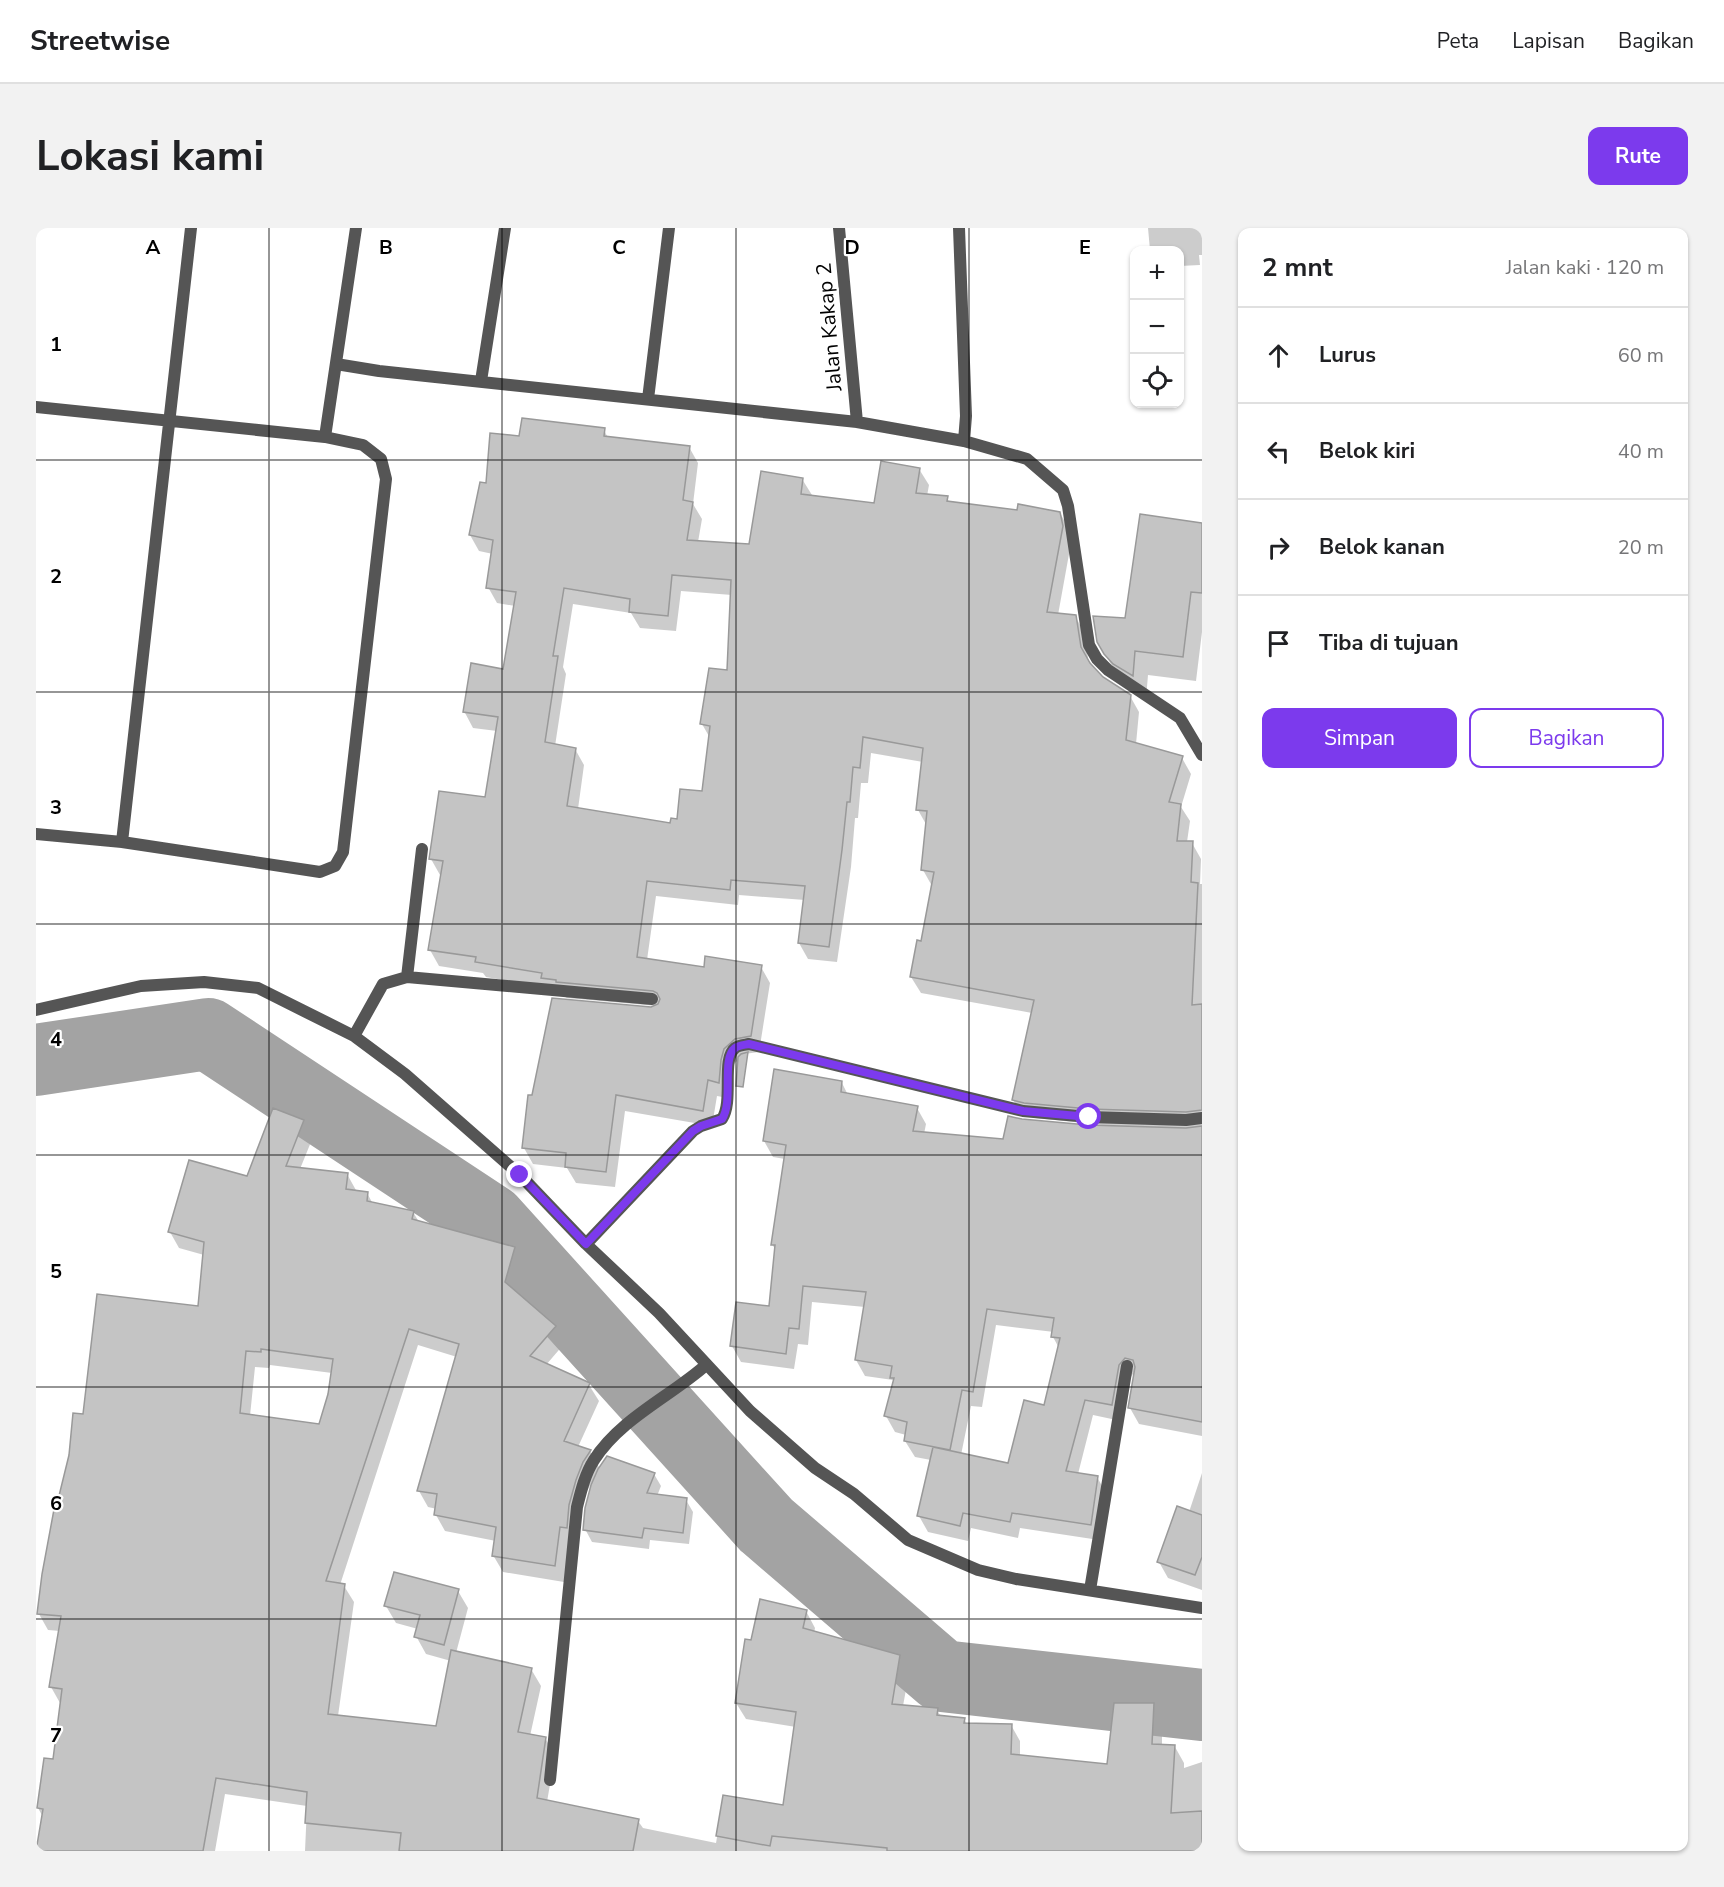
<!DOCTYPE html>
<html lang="id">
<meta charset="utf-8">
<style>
body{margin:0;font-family:"Nunito Sans",sans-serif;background:#f2f2f2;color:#202124}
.controls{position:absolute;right:18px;top:18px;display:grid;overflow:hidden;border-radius:12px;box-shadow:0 2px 4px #0004}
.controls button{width:54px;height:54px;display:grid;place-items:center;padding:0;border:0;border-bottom:2px solid #e0e0e0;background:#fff;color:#202124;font:30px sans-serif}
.stop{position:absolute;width:18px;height:18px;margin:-14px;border:4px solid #7c3aed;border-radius:50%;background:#fff}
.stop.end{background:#7c3aed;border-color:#fff;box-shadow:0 2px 6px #0008}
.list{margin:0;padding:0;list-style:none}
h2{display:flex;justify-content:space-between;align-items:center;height:78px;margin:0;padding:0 24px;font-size:26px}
h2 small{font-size:20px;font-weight:400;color:#757577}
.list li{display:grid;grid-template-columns:39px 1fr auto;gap:18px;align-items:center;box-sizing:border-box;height:96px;padding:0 24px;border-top:2px solid #e0e0e0}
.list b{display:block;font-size:22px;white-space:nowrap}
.list em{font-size:20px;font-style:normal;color:#757577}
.actions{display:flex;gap:12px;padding:18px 24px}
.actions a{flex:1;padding:14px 0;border:2px solid #7c3aed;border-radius:12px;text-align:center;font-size:21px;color:#7c3aed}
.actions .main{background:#7c3aed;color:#fff}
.icon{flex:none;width:33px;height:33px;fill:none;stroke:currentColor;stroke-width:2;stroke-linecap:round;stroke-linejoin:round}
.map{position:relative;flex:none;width:1166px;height:1623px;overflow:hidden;border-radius:12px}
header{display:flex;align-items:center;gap:36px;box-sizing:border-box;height:84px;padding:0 30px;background:#fff;border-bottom:2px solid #e0e0e0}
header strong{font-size:28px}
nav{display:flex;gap:33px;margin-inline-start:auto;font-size:21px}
.intro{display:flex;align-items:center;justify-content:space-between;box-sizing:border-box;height:144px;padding:0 36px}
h1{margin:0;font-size:42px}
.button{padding:15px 27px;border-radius:12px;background:#7c3aed;color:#fff;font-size:21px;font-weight:700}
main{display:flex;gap:36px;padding:0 36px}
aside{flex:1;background:#fff;border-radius:12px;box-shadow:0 2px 4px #0004}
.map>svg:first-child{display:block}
</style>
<header>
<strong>Streetwise</strong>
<nav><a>Peta</a><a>Lapisan</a><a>Bagikan</a></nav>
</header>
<div class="intro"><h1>Lokasi kami</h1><a class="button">Rute</a></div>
<main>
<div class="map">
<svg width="1166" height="1623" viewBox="0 0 1166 1623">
<rect width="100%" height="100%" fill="#fff"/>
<path fill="#0003" fill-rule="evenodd" d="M1112,0H1166V27H1163L1164,37L1144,38V22H1114Z
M568,202L572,210L653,219L662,235L657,276L666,291L662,314L714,318L766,251L776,267L839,277L883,241L893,257L891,268L911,270L914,275L982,284L1024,285L1033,301L1035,315L1022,387L1039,388L1048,404L1053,436L1066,450L1094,468L1103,484L1100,516L1146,530L1155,546L1145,579L1154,593L1151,614L1156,615L1165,631L1164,656H1166V1208L1103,1196L1094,1180L1100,1146H1097L1092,1153L1085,1193L1057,1187L1042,1246L1061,1249L1070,1265L1063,1312L984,1300L982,1310L935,1300L932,1313L892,1304L883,1288L895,1232L879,1229L869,1213L870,1207L859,1204L850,1188L859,1155L857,1152L829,1148L820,1132L829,1079L776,1074L772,1117L762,1116L758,1141L705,1134L696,1118L735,1080L740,1023L736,1016L749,931L737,929L728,913L806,855L812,867L881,880L890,896L888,906L969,913L986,893L1066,899V897L999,890L987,888L977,872L996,785L885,765L875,749L887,715L896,658L887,642L891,598L882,582L887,534L835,525L832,555H825L822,590H819L815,639L801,734L772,731L763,715L769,672L703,667L702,677L620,668L611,732L670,741L725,739L734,755L723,824L708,826L697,837L692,870L681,868L676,898L589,883L579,959L540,955L531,940L497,936L488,920L498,869L621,778L531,770L513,760L450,749L447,745L403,738L394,722L406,647H404L395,631L450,571L461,503L437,500L428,483L469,442L479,378L461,375L452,359L457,326L443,323L434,307L451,257L484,210ZM645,363L696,367L692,444L666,496L674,510L667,565L642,593L636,597L542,581L548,537L539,521L519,518L530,446L527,439L537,376L595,385L604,400L640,403ZM960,1097L1018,1104L1017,1109L1023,1120L1009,1179L973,1237L925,1227L935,1178L946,1179Z
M1166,296V404L1160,453L1112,447L1110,471L1083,450L1062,414L1090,392Z
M267,893L277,909L264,941L311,946L321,964L331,965L337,976L377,984L383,994L478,1020L487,1037L479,1065L518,1099L528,1116L510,1137L553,1157L563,1173L542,1219L554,1223L564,1241L618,1246L625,1258L621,1268L650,1272L657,1284L653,1316L614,1312L613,1321L556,1314L549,1301L562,1242L548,1269L528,1354L467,1344L457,1327L460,1313L409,1303L400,1287L401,1281L392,1279L383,1263L421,1129L382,1117L304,1357L308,1358L318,1374L302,1488L401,1499L415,1433L390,1426L380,1408L382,1401L360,1395L350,1378L422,1363L432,1380L420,1425L495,1441L505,1458L494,1508L509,1510L519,1527L511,1574L602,1593L607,1600L680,1615L688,1569L748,1579L760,1499L710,1491L700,1475L716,1414L770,1383L779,1400L778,1405L863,1429L873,1445L867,1478L901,1482L905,1489L928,1491L931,1496L975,1497L984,1513V1529L1072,1538L1117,1477L1126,1493V1518L1139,1519L1148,1535V1540L1166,1534V1623H269L271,1578L189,1566L179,1623H1L7,1589L2,1580L18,1533L24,1475L15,1459L24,1403L12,1402L3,1386L23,1278L48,1187L163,1080L168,1027L143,1020L134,1004L212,950ZM234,1137L296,1145L293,1166L284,1198L214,1188L219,1139L233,1140Z
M1166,1245V1362L1132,1350L1123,1334L1153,1284Z"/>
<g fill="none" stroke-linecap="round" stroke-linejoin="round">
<path stroke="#a3a3a3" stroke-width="72" d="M0,832L172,806L454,992L730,1297L906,1448L1166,1477"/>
</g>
<path fill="#c4c4c4" stroke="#999" stroke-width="1.5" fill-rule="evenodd" d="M486,190L569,200L568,208L654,218L647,272L657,274L651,312L713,316L725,243L767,250L765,266L838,275L845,233L884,240L880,265L912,268L911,273L981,282L982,276L1024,284L1027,298L1011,384L1040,387L1045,419L1054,435L1067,449L1095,467L1090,512L1147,528L1133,574L1145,576L1141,613H1157L1155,654L1162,655L1156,777L1166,776V882L1150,884L1053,881L988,875L976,872L998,772L874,749L881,712L885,713L898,644L885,642L891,583L880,582L887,520L827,509L824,540L817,539L814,574H811L806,622L793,719L762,715L769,658L695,652L694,662L611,653L601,729L668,739L669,728L726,737L715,808L699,811L688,821L685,832L683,855L672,852L667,883L580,867L570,944L529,939L530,925L486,920L492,867H496L516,770L615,779L622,776L624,771L621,765L617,763L520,754V752L505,750L506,745L439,734L440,729L392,722L407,633L393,631L403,563L449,569L462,489L427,484L435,435L467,441L480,364L450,360L457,312L433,307L444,254L450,255L454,205L483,208ZM636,347L695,352L691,442L673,440L664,496L674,498L666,563L644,561L641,591L635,590L634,595L531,578L540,520L509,514L522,428H517L528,360L594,371L593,384L632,388Z
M1104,286L1166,295V365L1155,364L1147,429L1099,423L1097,448L1077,436L1068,426L1061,414L1057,388L1089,390Z
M712,824L707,859L700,858L702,829L705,826Z
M738,841L806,853L805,864L882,878L877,903L967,911L972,888L986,891L1052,897L1150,900L1166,898V1194L1092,1180L1099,1139L1097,1132L1089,1130L1083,1137L1076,1177L1049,1172L1030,1243L1062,1248L1055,1297L976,1285L974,1294L927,1285L924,1298L881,1288L897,1219L972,1235L988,1172L1008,1177L1024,1110L1015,1109L1018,1090L951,1081L937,1164L926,1162L914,1222L868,1213L871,1194L848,1188L858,1150H854L856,1138L819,1132L830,1064L767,1058L763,1101L753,1100L750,1126L694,1118L700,1074L733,1078L739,1017H735L750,917L727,913Z
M237,880L268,892L250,938L312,945L310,961L332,964L331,973L378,983L376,991L479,1019L469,1054L520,1098L494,1128L554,1155L528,1213L555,1222L547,1234L540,1252L533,1277L531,1300L524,1299L519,1338L456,1328L460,1299L398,1287L401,1266L381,1263L423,1116L373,1101L290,1353L309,1356L292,1486L400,1498L415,1422L496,1440L482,1504L510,1509L501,1570L603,1591L597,1623H363L365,1605L269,1595L271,1564L180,1550L167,1623H0L7,1581L1,1580L8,1530L17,1531L26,1461L13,1459L25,1388L1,1386L6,1346L19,1276H21L33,1227L37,1185L47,1186L61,1066L162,1078L168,1014L132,1004L153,932L211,948ZM225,1121L297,1131L292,1166L283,1196L204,1185L210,1123L225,1124Z
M571,1228L619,1245L611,1265L651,1270L647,1305L608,1300L606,1310L547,1302L549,1280L555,1257L562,1241Z
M1141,1278L1166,1287V1329L1159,1347L1121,1334Z
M358,1344L423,1361L408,1417L378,1409L384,1387L348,1378Z
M724,1371L771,1382L767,1400L864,1427L856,1476L902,1480L901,1487L929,1490L928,1495L976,1496L975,1526L1071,1536L1078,1475H1118L1116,1516L1139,1517L1135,1585L1166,1583V1623H851V1620L736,1608L734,1618L680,1608L687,1567L747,1577L760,1484L699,1475L709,1411L715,1412Z"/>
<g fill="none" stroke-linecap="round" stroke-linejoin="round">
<path stroke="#555" stroke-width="12" d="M803,0L821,194
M923,0L930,188L928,213
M300,136L343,143L821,194L928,213L991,231L1027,262L1032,278L1053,417L1061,431L1072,442L1144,490L1166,527
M445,153L469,0
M612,171L633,0
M0,179L289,209L327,217L345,231L350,251L307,624L299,638L284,644L86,614L0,606
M289,209L320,0
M86,614L155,0
M371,749L386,621
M0,782L105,758L168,754L222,760L318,808L369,846L484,947L550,1016L623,1085L714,1183L779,1240L818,1266L872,1312L942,1342L980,1351L1166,1380
M318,808L347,756L371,749L616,771
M550,1016L657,903L665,898L686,891C698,873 685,831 699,820C703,817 708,817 713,816L987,883L1053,889L1150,892L1166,890
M1054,1362L1091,1138
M514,1552L541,1279C545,1263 549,1246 558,1232C584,1191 635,1168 670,1137"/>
</g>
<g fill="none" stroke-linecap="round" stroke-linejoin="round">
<path stroke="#7c3aed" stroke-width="8" d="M484,947L550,1016L657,903L665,898L686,891C698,873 685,831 699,820C703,817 708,817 713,816L987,883L1053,889"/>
</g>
<path fill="none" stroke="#000" stroke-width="1.5" stroke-opacity="0.55" d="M233,0V1623M466,0V1623M700,0V1623M933,0V1623M0,232H1166M0,464H1166M0,696H1166M0,927H1166M0,1159H1166M0,1391H1166"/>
<g text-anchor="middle" stroke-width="4.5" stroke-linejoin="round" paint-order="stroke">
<g font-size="21" fill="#000" stroke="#fff">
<text transform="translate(793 99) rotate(-95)" y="7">Jalan Kakap 2</text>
</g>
</g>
<g font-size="20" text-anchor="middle" font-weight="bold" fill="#000" stroke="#fff" stroke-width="4.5" stroke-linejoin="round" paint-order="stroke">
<text x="117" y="26">A</text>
<text x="350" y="26">B</text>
<text x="583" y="26">C</text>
<text x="816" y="26">D</text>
<text x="1049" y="26">E</text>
<text x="20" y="123">1</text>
<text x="20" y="355">2</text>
<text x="20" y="586">3</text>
<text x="20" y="818">4</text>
<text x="20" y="1050">5</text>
<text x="20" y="1282">6</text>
<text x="20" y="1514">7</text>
</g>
</svg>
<div class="controls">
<button>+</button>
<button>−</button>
<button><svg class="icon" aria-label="locate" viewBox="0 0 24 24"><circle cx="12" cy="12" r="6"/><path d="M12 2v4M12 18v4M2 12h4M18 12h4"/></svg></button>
</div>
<div class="stop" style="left:1053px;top:889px"></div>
<div class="stop end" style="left:484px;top:947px"></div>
</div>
<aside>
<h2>2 mnt<small>Jalan kaki · 120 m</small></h2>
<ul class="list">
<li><svg class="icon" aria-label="ahead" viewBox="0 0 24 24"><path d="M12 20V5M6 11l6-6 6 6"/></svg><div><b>Lurus</b></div><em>60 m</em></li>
<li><svg class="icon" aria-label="left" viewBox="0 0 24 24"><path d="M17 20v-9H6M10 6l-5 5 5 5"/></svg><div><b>Belok kiri</b></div><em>40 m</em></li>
<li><svg class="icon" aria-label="right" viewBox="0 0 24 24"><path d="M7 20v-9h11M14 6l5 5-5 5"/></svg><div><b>Belok kanan</b></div><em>20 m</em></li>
<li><svg class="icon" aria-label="arrive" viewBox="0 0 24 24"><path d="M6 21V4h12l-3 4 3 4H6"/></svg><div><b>Tiba di tujuan</b></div></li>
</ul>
<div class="actions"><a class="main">Simpan</a><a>Bagikan</a></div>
</aside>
</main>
